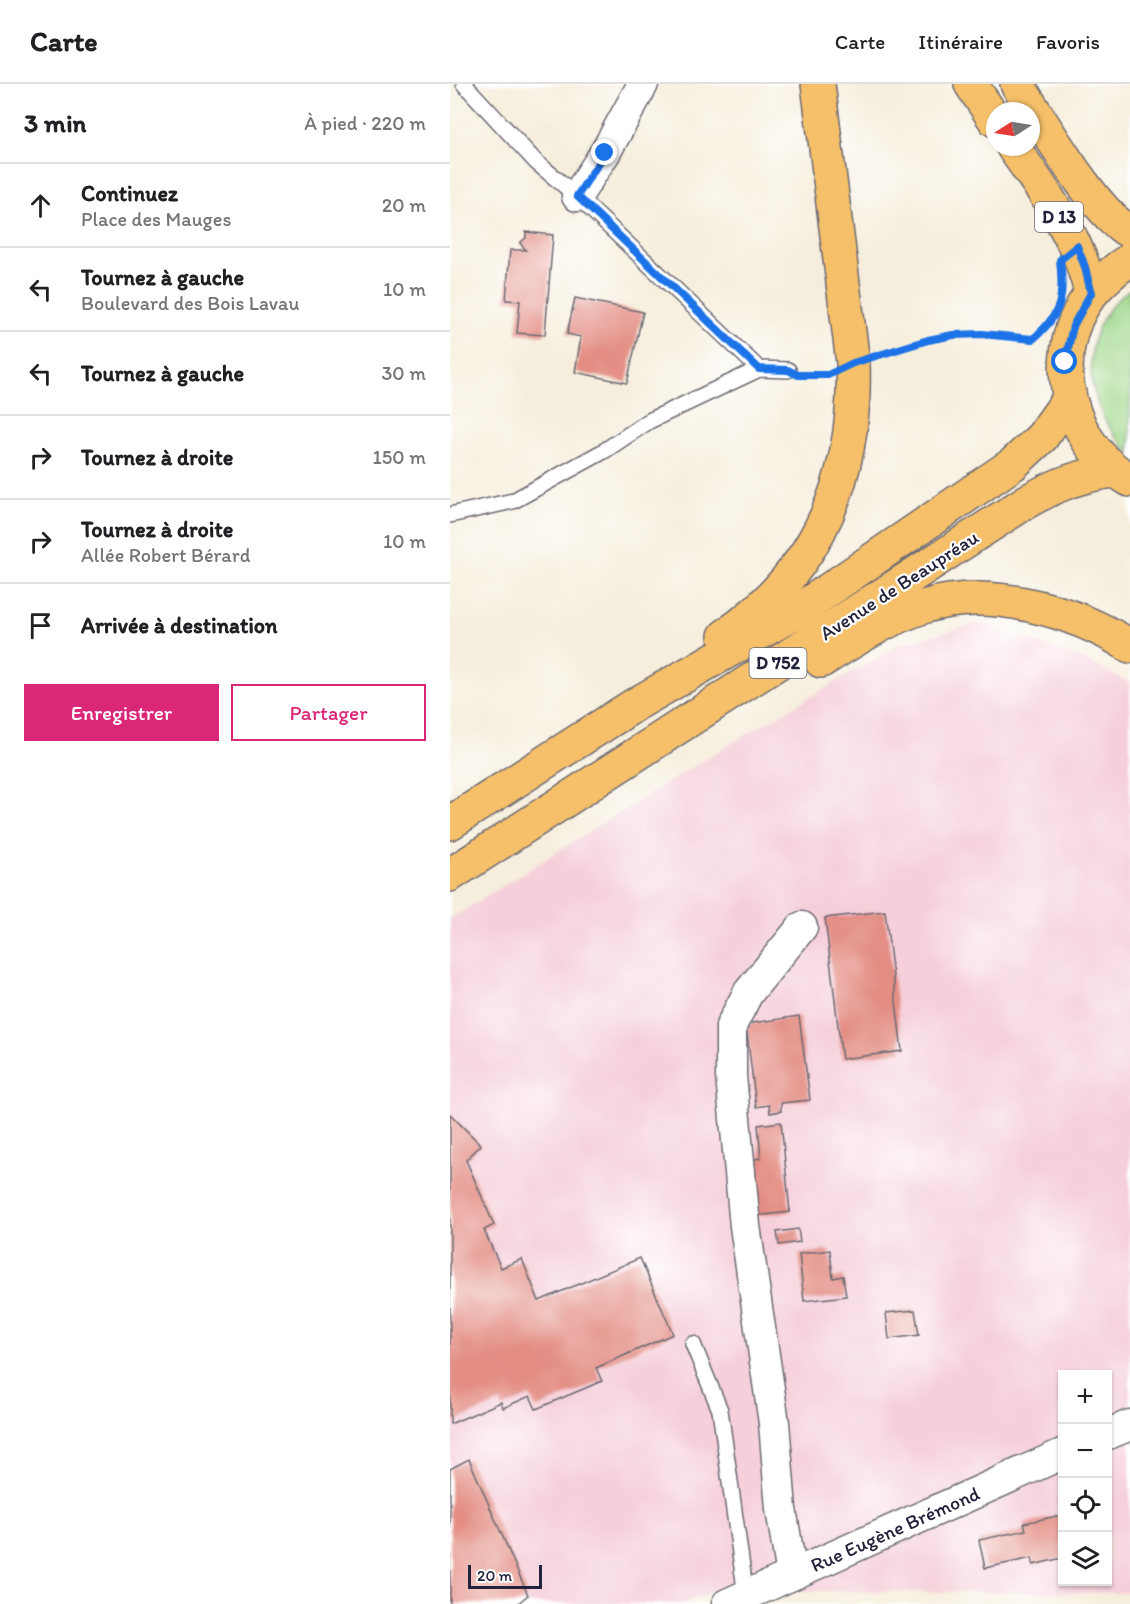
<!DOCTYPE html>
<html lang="fr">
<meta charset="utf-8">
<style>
body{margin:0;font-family:Itim,sans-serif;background:#f6f6f6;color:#202124}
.controls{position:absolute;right:18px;bottom:18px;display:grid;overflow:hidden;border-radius:0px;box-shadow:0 2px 4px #0004}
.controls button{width:54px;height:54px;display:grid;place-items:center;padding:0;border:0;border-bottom:2px solid #e0e0e0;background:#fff;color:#202124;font:30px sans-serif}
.compass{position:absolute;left:536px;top:18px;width:54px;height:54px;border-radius:50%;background:#fff;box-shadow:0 2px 4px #0004;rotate:258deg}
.scale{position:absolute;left:18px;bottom:15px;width:74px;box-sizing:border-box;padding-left:6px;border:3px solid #22223b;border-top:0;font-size:16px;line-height:21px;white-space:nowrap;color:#22223b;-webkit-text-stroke:4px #fff;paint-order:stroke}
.stop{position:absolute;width:18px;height:18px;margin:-14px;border:4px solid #1a73e8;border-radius:50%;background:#fff}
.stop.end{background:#1a73e8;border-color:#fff;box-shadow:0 2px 6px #0008}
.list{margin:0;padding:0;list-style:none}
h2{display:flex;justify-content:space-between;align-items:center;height:78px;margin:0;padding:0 24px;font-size:26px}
h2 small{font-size:20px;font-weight:400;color:#757577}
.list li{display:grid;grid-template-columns:39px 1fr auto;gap:18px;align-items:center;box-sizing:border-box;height:84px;padding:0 24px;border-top:2px solid #e0e0e0}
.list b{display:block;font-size:22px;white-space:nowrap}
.list p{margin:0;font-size:20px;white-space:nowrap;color:#757577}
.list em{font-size:20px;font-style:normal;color:#757577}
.actions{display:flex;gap:12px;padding:18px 24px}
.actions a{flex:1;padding:14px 0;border:2px solid #db2777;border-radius:0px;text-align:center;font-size:21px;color:#db2777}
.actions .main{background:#db2777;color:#fff}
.icon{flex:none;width:33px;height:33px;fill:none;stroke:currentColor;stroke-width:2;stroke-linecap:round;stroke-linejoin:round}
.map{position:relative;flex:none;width:680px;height:1520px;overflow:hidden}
header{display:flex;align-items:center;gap:36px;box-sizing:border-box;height:84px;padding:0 30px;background:#fff;border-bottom:2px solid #e0e0e0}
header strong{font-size:28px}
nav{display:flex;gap:33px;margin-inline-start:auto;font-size:21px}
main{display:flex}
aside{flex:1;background:#fff}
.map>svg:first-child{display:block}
</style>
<header>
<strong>Carte</strong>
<nav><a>Carte</a><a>Itinéraire</a><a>Favoris</a></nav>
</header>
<main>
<aside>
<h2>3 min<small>À pied · 220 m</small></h2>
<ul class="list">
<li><svg class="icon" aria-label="ahead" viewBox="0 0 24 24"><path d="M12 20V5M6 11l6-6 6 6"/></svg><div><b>Continuez</b><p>Place des Mauges</p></div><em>20 m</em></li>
<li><svg class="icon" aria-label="left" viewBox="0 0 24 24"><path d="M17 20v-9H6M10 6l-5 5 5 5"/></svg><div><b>Tournez à gauche</b><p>Boulevard des Bois Lavau</p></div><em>10 m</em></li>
<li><svg class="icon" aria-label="left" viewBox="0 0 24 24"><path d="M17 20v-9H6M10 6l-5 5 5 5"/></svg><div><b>Tournez à gauche</b></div><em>30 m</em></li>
<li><svg class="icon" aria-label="right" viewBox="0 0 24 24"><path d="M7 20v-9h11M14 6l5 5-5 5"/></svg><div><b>Tournez à droite</b></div><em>150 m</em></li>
<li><svg class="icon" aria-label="right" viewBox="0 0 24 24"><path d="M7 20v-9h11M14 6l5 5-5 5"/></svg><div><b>Tournez à droite</b><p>Allée Robert Bérard</p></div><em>10 m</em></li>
<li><svg class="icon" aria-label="arrive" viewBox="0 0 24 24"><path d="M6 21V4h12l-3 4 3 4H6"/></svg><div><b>Arrivée à destination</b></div></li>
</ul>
<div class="actions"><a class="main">Enregistrer</a><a>Partager</a></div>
</aside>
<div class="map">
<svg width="680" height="1520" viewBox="0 0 680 1520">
<rect width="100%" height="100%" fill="#fff"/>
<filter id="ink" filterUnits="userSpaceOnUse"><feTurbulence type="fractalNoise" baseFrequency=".0167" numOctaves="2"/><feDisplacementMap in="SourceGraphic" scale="12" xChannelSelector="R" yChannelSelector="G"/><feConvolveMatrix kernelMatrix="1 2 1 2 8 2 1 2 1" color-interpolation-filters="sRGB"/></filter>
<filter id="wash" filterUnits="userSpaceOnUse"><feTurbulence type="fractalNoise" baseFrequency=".008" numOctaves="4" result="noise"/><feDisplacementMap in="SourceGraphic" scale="24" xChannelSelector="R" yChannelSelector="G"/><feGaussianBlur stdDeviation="1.35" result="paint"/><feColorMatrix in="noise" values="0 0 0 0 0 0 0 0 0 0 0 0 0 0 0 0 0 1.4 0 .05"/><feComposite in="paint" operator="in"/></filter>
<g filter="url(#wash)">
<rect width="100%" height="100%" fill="#f6eedc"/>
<path fill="#f5cfda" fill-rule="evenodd" d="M529,539L633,575L680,599V1509L350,1507L324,1482L232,1520H0V835L268,667L450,560ZM612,1290H658V1498H612Z"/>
<path fill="#9ed789" stroke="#607c62" stroke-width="1.5" d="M680,205V369C634,325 622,247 680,205Z"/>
<g id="blocks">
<path fill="#e38d83" d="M76,148L103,151L95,251L67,249L70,217L56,216L60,166H76L70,159L76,154Z
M125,214L193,228L177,299L125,288L131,253L117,250Z
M435,827L452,967L392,975L375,834Z
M349,932L360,1016L331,1019V1027L320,1029L319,1021L306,1023L296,940Z
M0,1030L31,1061L16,1076L44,1141L34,1146L51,1184L72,1175L89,1217L190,1174L223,1250L146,1284L152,1297L86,1325L80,1312L53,1324L51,1318L0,1340Z
M331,1038L340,1128L304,1132L297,1076L311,1074L308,1041Z
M348,1145L350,1158L329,1161L327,1148Z
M380,1166L383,1194L393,1192L396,1212L354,1217L349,1170Z
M465,1226L469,1251L439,1255L436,1229Z
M19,1375L78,1511L67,1520H0V1385Z
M612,1431V1474L583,1481L582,1474L535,1484L529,1456L576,1446L574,1439Z"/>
</g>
</g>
<g filter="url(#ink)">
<use href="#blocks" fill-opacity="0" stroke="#6c6973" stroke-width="1.5"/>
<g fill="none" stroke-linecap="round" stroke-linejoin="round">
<g stroke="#6c6973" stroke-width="18">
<path id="service" d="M14,0L86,78L127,112L309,285L338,286
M0,431L63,417L154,367L199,337L309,285
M243,1260L270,1326L296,1512"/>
</g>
<g stroke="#6c6973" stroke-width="33">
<path id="minor" d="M127,112L155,69L193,0
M658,1350L680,1341
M342,1491L331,1425L324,1339L295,1142L281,992V942L298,909L352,843
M277,1520L612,1370"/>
</g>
<g stroke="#6c6973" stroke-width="36">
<path id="primary" d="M521,0L545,36
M567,0C592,37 644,129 680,148
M563,63C595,109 629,154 641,209
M680,176C668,182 661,190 651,199C593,255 611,357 680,396"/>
</g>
<g stroke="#6c6973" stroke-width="36">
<path id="trunk" d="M275,552C370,485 407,392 403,279L368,0
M371,577C403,557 436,535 473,523C539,502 623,526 680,562
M0,739L186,620L346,528L563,380L592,353L619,315
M0,791L576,418C608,400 628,392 664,387"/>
</g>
<path stroke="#6c6973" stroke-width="4" stroke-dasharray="1.5 4.5" stroke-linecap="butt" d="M430,272C483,255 521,244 578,256L593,246
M356,291H375"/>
<use href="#service" stroke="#fff" stroke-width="15"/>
<use href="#minor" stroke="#fff" stroke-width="30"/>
<use href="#primary" stroke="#f6c06b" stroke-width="33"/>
<use href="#trunk" stroke="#f6c06b" stroke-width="33"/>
</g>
</g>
<g fill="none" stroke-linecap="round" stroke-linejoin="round" filter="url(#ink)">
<path stroke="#1a73e8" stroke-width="8" d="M155,69L127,112L309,285L338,286L348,291H378L403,279L478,256L503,251L532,250L583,255C613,229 614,213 610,176L627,162L635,183L641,209L623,242L615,278"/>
</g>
<g text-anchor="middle" stroke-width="4.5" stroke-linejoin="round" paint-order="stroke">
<g fill="#fff" stroke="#646476" stroke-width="1.5">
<rect x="585" y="118" width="48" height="30" rx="4.5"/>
<rect x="299.5" y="564" width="57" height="30" rx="4.5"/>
</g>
<g font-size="18" font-weight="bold" fill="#22223b">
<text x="609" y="139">D 13</text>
<text x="328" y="585">D 752</text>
</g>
<g font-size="20" fill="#22223b" stroke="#fff">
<text transform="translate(449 501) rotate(-33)" y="7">Avenue de Beaupréau</text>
<text transform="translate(445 1445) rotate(-24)" y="7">Rue Eugène Brémond</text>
</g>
</g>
</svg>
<div class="controls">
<button>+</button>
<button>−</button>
<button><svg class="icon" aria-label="locate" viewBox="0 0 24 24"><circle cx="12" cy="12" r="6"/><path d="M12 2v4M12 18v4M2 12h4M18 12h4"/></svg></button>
<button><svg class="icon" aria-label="layers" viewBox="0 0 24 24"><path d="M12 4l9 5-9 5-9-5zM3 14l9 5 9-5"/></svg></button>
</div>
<svg class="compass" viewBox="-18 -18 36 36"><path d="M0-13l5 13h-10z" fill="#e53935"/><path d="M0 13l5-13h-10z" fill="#757577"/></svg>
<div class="scale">20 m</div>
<div class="stop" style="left:615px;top:278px"></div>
<div class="stop end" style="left:155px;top:69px"></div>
</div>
</main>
